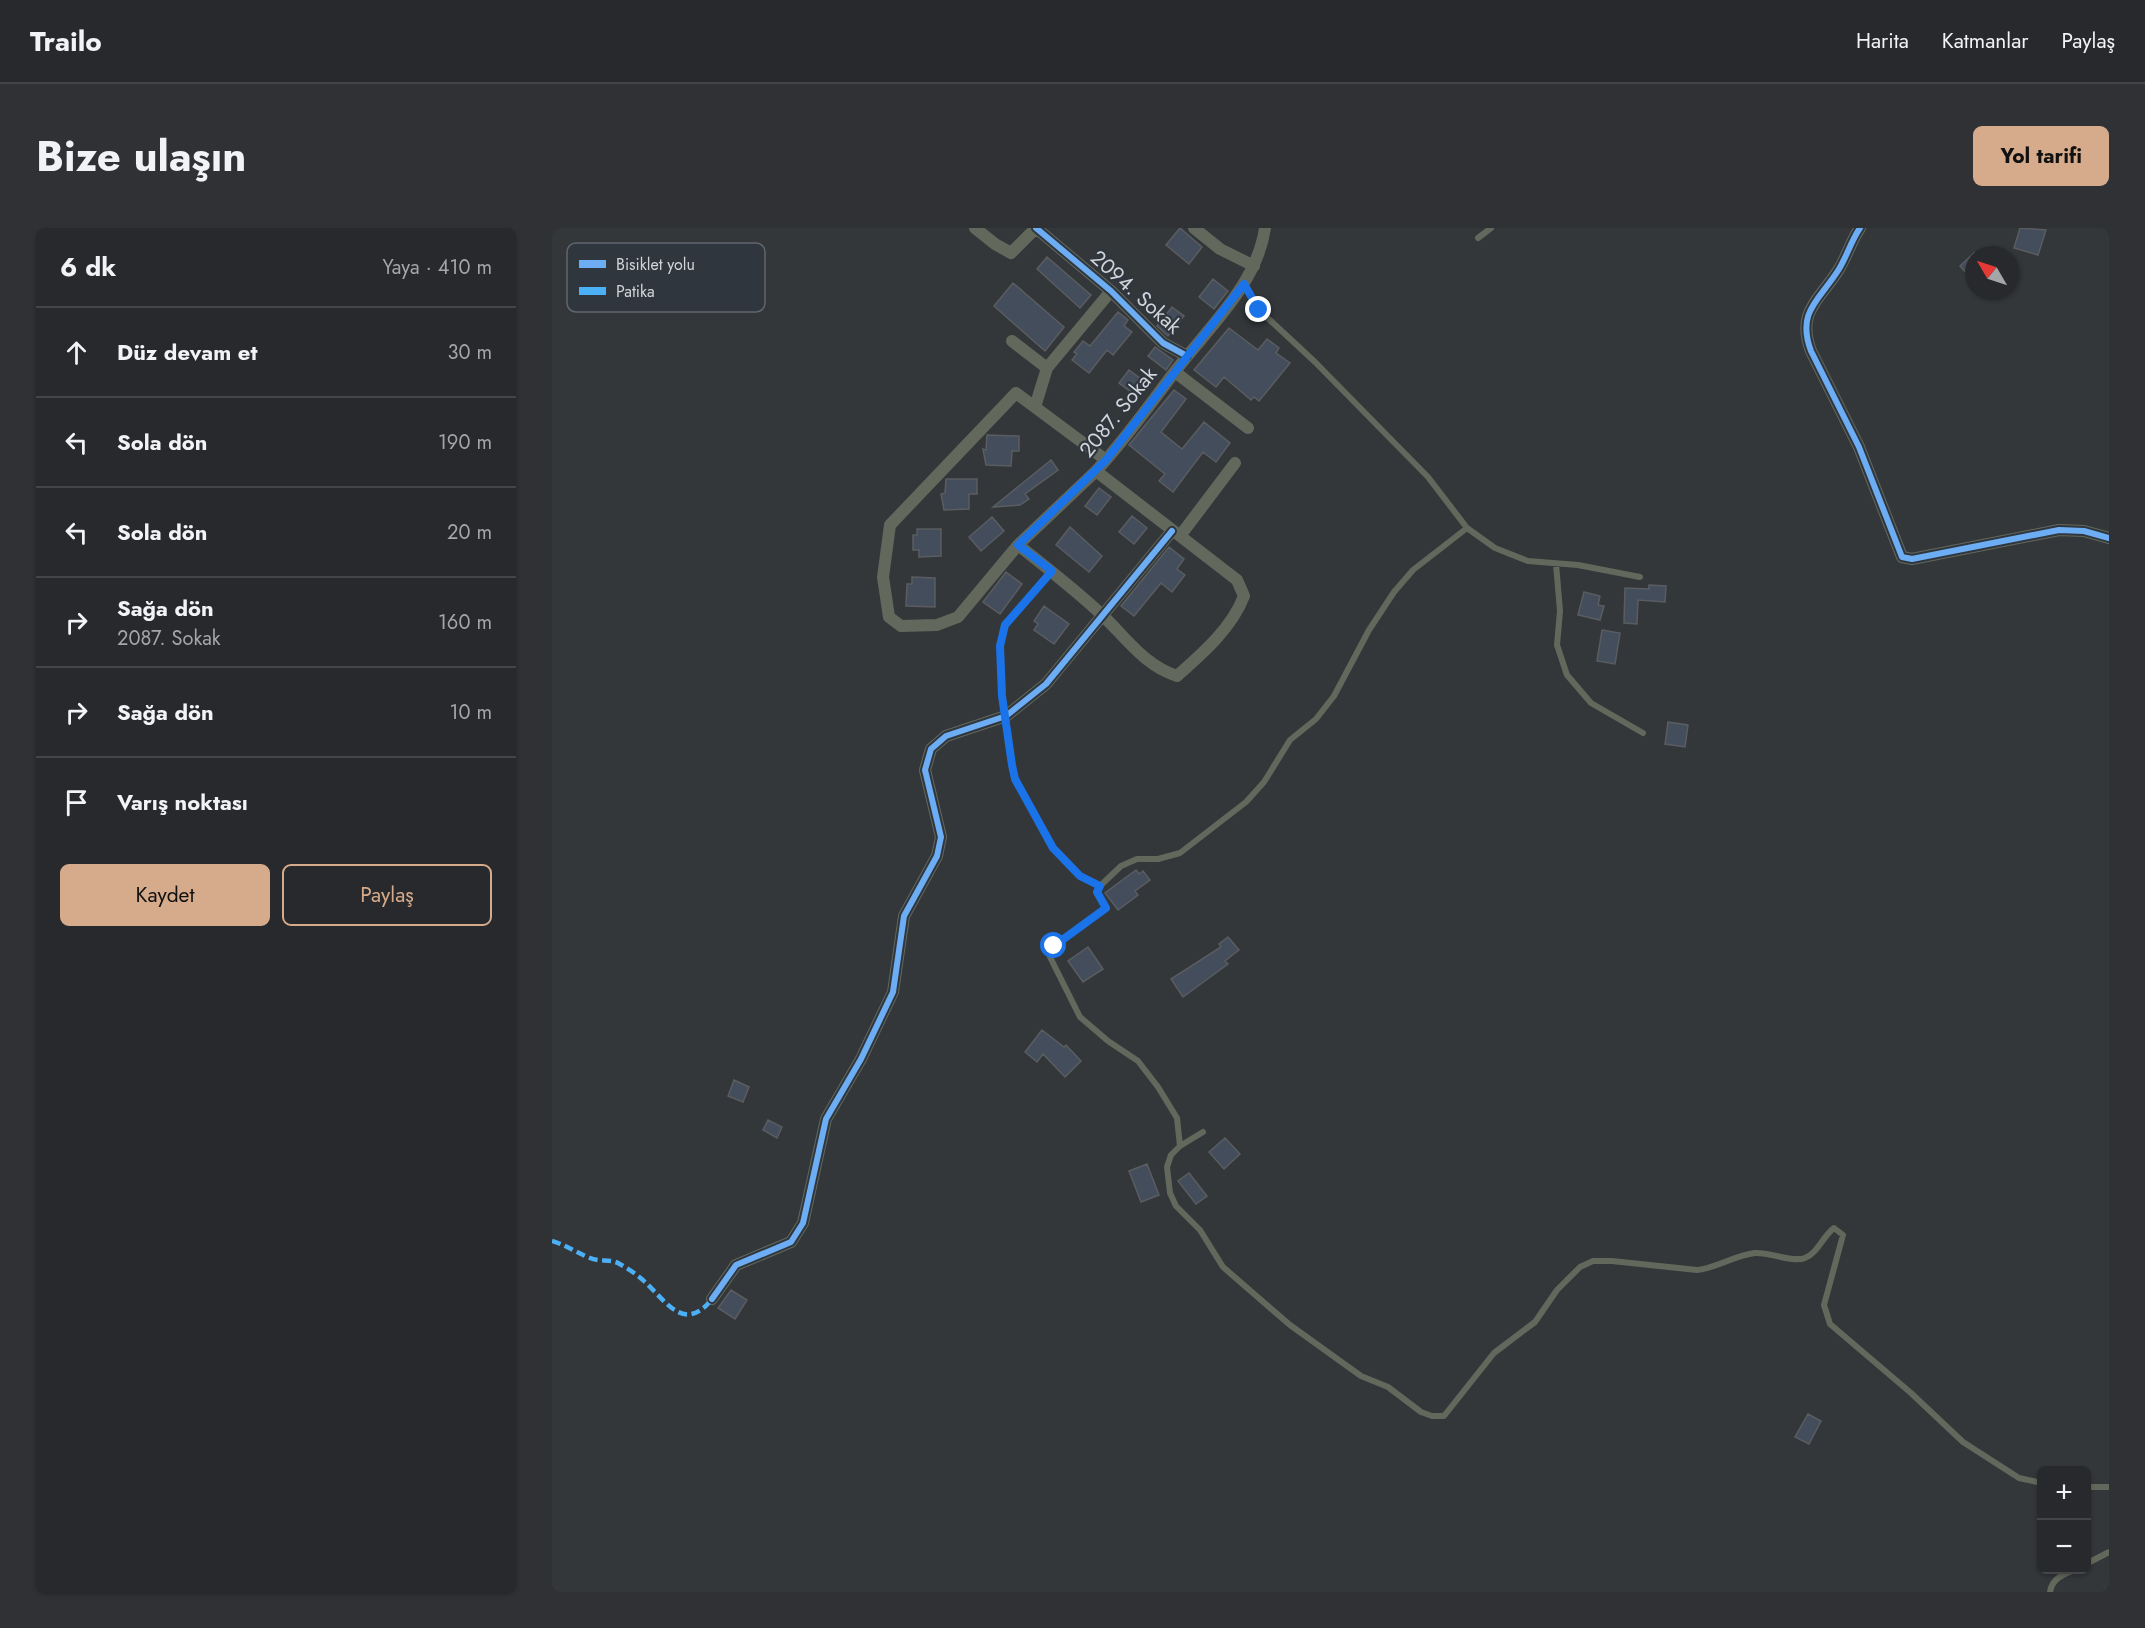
<!DOCTYPE html>
<html lang="tr">
<meta charset="utf-8">
<style>
body{margin:0;font-family:Jost,sans-serif;background:#2f3134;color:#f1f3f6}
.controls{position:absolute;right:18px;bottom:18px;display:grid;overflow:hidden;border-radius:9px;box-shadow:0 2px 4px #0004}
.controls button{width:54px;height:54px;display:grid;place-items:center;padding:0;border:0;border-bottom:2px solid #434548;background:#27292c;color:#f1f3f6;font:30px sans-serif}
.compass{position:absolute;left:1413px;top:18px;width:54px;height:54px;border-radius:50%;background:#27292c;box-shadow:0 2px 4px #0004;rotate:309deg}
.stop{position:absolute;width:18px;height:18px;margin:-14px;border:4px solid #1a73e8;border-radius:50%;background:#fff}
.stop.end{background:#1a73e8;border-color:#fff;box-shadow:0 2px 6px #0008}
.list{margin:0;padding:0;list-style:none}
h2{display:flex;justify-content:space-between;align-items:center;height:78px;margin:0;padding:0 24px;font-size:26px}
h2 small{font-size:20px;font-weight:400;color:#a4a6a9}
.list li{display:grid;grid-template-columns:39px 1fr auto;gap:18px;align-items:center;box-sizing:border-box;height:90px;padding:0 24px;border-top:2px solid #434548}
.list b{display:block;font-size:22px;white-space:nowrap}
.list p{margin:0;font-size:20px;white-space:nowrap;color:#a4a6a9}
.list em{font-size:20px;font-style:normal;color:#a4a6a9}
.actions{display:flex;gap:12px;padding:18px 24px}
.actions a{flex:1;padding:14px 0;border:2px solid #d6ab8b;border-radius:9px;text-align:center;font-size:21px;color:#d6ab8b}
.actions .main{background:#d6ab8b;color:#111}
.icon{flex:none;width:33px;height:33px;fill:none;stroke:currentColor;stroke-width:2;stroke-linecap:round;stroke-linejoin:round}
.map{position:relative;flex:none;width:1557px;height:1364px;overflow:hidden;border-radius:9px}
header{display:flex;align-items:center;gap:36px;box-sizing:border-box;height:84px;padding:0 30px;background:#27292c;border-bottom:2px solid #434548}
header strong{font-size:28px}
nav{display:flex;gap:33px;margin-inline-start:auto;font-size:21px}
.intro{display:flex;align-items:center;justify-content:space-between;box-sizing:border-box;height:144px;padding:0 36px}
h1{margin:0;font-size:42px}
.button{padding:15px 27px;border-radius:9px;background:#d6ab8b;color:#111;font-size:21px;font-weight:700}
main{display:flex;gap:36px;padding:0 36px}
aside{flex:1;background:#27292c;border-radius:9px;box-shadow:0 2px 4px #0004}
.map>svg:first-child{display:block}
</style>
<header>
<strong>Trailo</strong>
<nav><a>Harita</a><a>Katmanlar</a><a>Paylaş</a></nav>
</header>
<div class="intro"><h1>Bize ulaşın</h1><a class="button">Yol tarifi</a></div>
<main>
<aside>
<h2>6 dk<small>Yaya · 410 m</small></h2>
<ul class="list">
<li><svg class="icon" aria-label="ahead" viewBox="0 0 24 24"><path d="M12 20V5M6 11l6-6 6 6"/></svg><div><b>Düz devam et</b></div><em>30 m</em></li>
<li><svg class="icon" aria-label="left" viewBox="0 0 24 24"><path d="M17 20v-9H6M10 6l-5 5 5 5"/></svg><div><b>Sola dön</b></div><em>190 m</em></li>
<li><svg class="icon" aria-label="left" viewBox="0 0 24 24"><path d="M17 20v-9H6M10 6l-5 5 5 5"/></svg><div><b>Sola dön</b></div><em>20 m</em></li>
<li><svg class="icon" aria-label="right" viewBox="0 0 24 24"><path d="M7 20v-9h11M14 6l5 5-5 5"/></svg><div><b>Sağa dön</b><p>2087. Sokak</p></div><em>160 m</em></li>
<li><svg class="icon" aria-label="right" viewBox="0 0 24 24"><path d="M7 20v-9h11M14 6l5 5-5 5"/></svg><div><b>Sağa dön</b></div><em>10 m</em></li>
<li><svg class="icon" aria-label="arrive" viewBox="0 0 24 24"><path d="M6 21V4h12l-3 4 3 4H6"/></svg><div><b>Varış noktası</b></div></li>
</ul>
<div class="actions"><a class="main">Kaydet</a><a>Paylaş</a></div>
</aside>
<div class="map">
<svg width="1557" height="1364" viewBox="0 0 1557 1364">
<rect width="100%" height="100%" fill="#34373a"/>
<path fill="#444d5c" stroke="#5a5d60" stroke-width="1.5" d="M628,0L650,19L637,36L614,17Z
M1468,0L1494,2L1486,27L1462,20Z
M1422,25V53L1408,38Z
M495,29L539,67L528,80L485,41Z
M661,51L676,63L662,81L647,69Z
M461,55L512,99L493,123L442,78Z
M620,79L632,88L616,108L605,98Z
M566,84L576,92L572,98L580,104L561,127L555,122L537,145L520,132L525,126L522,124L531,113L538,118Z
M677,100L706,122L715,111L727,120L724,125L738,135L707,173L702,169L699,172L672,149L664,159L642,142Z
M603,119L621,132L614,142L596,128Z
M577,142L593,154L583,167L567,155Z
M622,162L634,171L609,204L630,221L652,194L678,215L664,234L651,224L621,264L607,253L613,246L577,217Z
M435,207L467,208V223H460L459,238L434,237L431,221L434,222Z
M499,232L506,242L473,266L477,271L468,277L441,279Z
M394,251H425V266H417V281L392,282L389,266L393,265Z
M547,260L559,269L545,287L533,278Z
M580,288L595,300L582,316L567,304Z
M440,289L452,303L429,323L417,309Z
M518,299L550,328L537,344L504,317Z
M365,301H389V328L367,329V322H361V307H365Z
M617,319L632,331L625,341L633,347L620,364L609,355L582,388L569,378Z
M454,344L470,356L448,386L431,374Z
M360,349L383,350V379L354,378L355,356H360Z
M1097,357L1114,358L1113,374L1086,372L1085,396L1072,395L1073,360L1097,361Z
M1032,364L1048,368L1046,377L1052,378L1048,392L1026,387Z
M492,378L517,396L502,416L482,402L486,396L482,393Z
M1050,402L1068,405L1063,436L1045,433Z
M1116,494L1136,497L1133,519L1113,516Z
M584,642L587,646L591,643L598,652L583,663L586,667L566,682L553,665Z
M676,709L687,722L673,733L676,736L631,769L619,751L669,719L667,716Z
M536,719L551,741L531,754L516,733Z
M490,802L512,819L514,817L529,833L513,849L491,826L485,834L473,824Z
M182,852L197,859L191,874L176,868Z
M216,892L230,899L225,910L211,902Z
M673,910L688,926L672,941L657,924Z
M595,936L607,967L589,974L577,943Z
M637,945L655,968L644,976L626,953Z
M179,1062L195,1072L183,1091L166,1080Z
M1256,1186L1269,1193L1257,1216L1243,1209Z"/>
<g fill="none" stroke-linecap="round" stroke-linejoin="round">
<path stroke="#62695c" stroke-width="6" d="M926,10L939,0
M692,57L707,82L763,134L876,249L915,300L943,320L976,333L1026,337L1088,349
M1004,336L1008,383L1005,417L1015,447L1039,475L1091,505
M499,343L453,397L448,418L450,468L460,537L463,551L501,620L528,648L548,658L545,664L554,680L502,718L498,729L528,789L556,813L586,833L606,859L625,890L628,918L651,904
M548,658L569,638L585,631H606L628,625L694,574L712,554L738,512L764,491L782,468L817,402L842,364L861,342L915,300
M628,918L619,927L615,939L618,965L624,978L648,1002L671,1039L738,1097L809,1148L836,1159L869,1184L880,1188H892L942,1125L983,1094L1005,1062L1028,1039L1041,1033H1060L1145,1042C1165,1040 1183,1027 1203,1025C1218,1024 1241,1035 1253,1030C1266,1025 1271,1008 1282,1000L1291,1007L1272,1077L1278,1096L1359,1165L1411,1214L1467,1250L1490,1255
M1534,1259H1557
M1534,1336L1557,1324
M1498,1364C1500,1350 1512,1346 1523,1342"/>
<path stroke="#62695c" stroke-width="12" d="M423,0L443,16L459,25L484,0
M484,0L559,63L611,115L635,128
M642,0L668,21L702,38
M1308,0C1299,13 1295,28 1287,41C1268,72 1244,83 1259,123L1307,219L1350,329L1360,331L1507,302L1532,303L1557,310
M460,113L495,140L559,63
M623,144L696,200
M483,179L495,140
M554,232L464,165L338,297L331,349L337,389L349,398L385,397L406,389L466,317L544,243C573,212 598,176 624,142C657,99 705,56 713,0
M628,308L683,235
M466,317C494,339 522,361 548,385C573,408 591,437 625,448C650,426 680,400 692,368L685,352L544,243
M160,1071L184,1037L239,1014L251,995L274,891L309,831L341,764L352,688L385,628L389,609L373,542L379,521L394,508L454,488L494,456L620,303"/>
<path stroke="#4cb0f7" stroke-width="4.5" stroke-dasharray="9 4.5" stroke-linecap="butt" d="M0,1013C14,1017 25,1025 38,1030C47,1034 58,1031 66,1035C75,1040 86,1047 93,1054C114,1073 132,1106 160,1071"/>
<g stroke="#30363e" stroke-width="10">
<path id="cycleway" d="M484,0L559,63L611,115L635,128
M1308,0C1299,13 1295,28 1287,41C1268,72 1244,83 1259,123L1307,219L1350,329L1360,331L1507,302L1532,303L1557,310
M160,1071L184,1037L239,1014L251,995L274,891L309,831L341,764L352,688L385,628L389,609L373,542L379,521L394,508L454,488L494,456L620,303"/>
</g>
<use href="#cycleway" stroke="#6dadf4" stroke-width="6"/>
</g>
<g fill="none" stroke-linecap="round" stroke-linejoin="round">
<path stroke="#1a73e8" stroke-width="8" d="M502,718L554,680L545,664L548,658L528,648L501,620L463,551L460,537L450,468L448,418L453,397L500,343L466,317L554,232L692,56L707,82"/>
</g>
<g text-anchor="middle" stroke-width="4.5" stroke-linejoin="round" paint-order="stroke">
<g font-size="21" fill="#d1d5da" stroke="#30363e">
<text transform="translate(584 64) rotate(42)" y="7">2094. Sokak</text>
<text transform="translate(566 184) rotate(-51)" y="7">2087. Sokak</text>
</g>
</g>
<rect x="15" y="15" width="198" height="69" rx="9" fill="#30363e" stroke="#60666d" stroke-width="1.5"/>
<rect x="27" y="32" width="27" height="8" fill="#6dadf4"/>
<rect x="27" y="59" width="27" height="8" fill="#4cb0f7"/>
<g font-size="16" fill="#d1d5da">
<text x="64" y="42">Bisiklet yolu</text>
<text x="64" y="69">Patika</text>
</g>
</svg>
<div class="controls">
<button>+</button>
<button>−</button>
</div>
<svg class="compass" viewBox="-18 -18 36 36"><path d="M0-13l5 13h-10z" fill="#e53935"/><path d="M0 13l5-13h-10z" fill="#a4a6a9"/></svg>
<div class="stop" style="left:502px;top:718px"></div>
<div class="stop end" style="left:707px;top:82px"></div>
</div>
</main>
